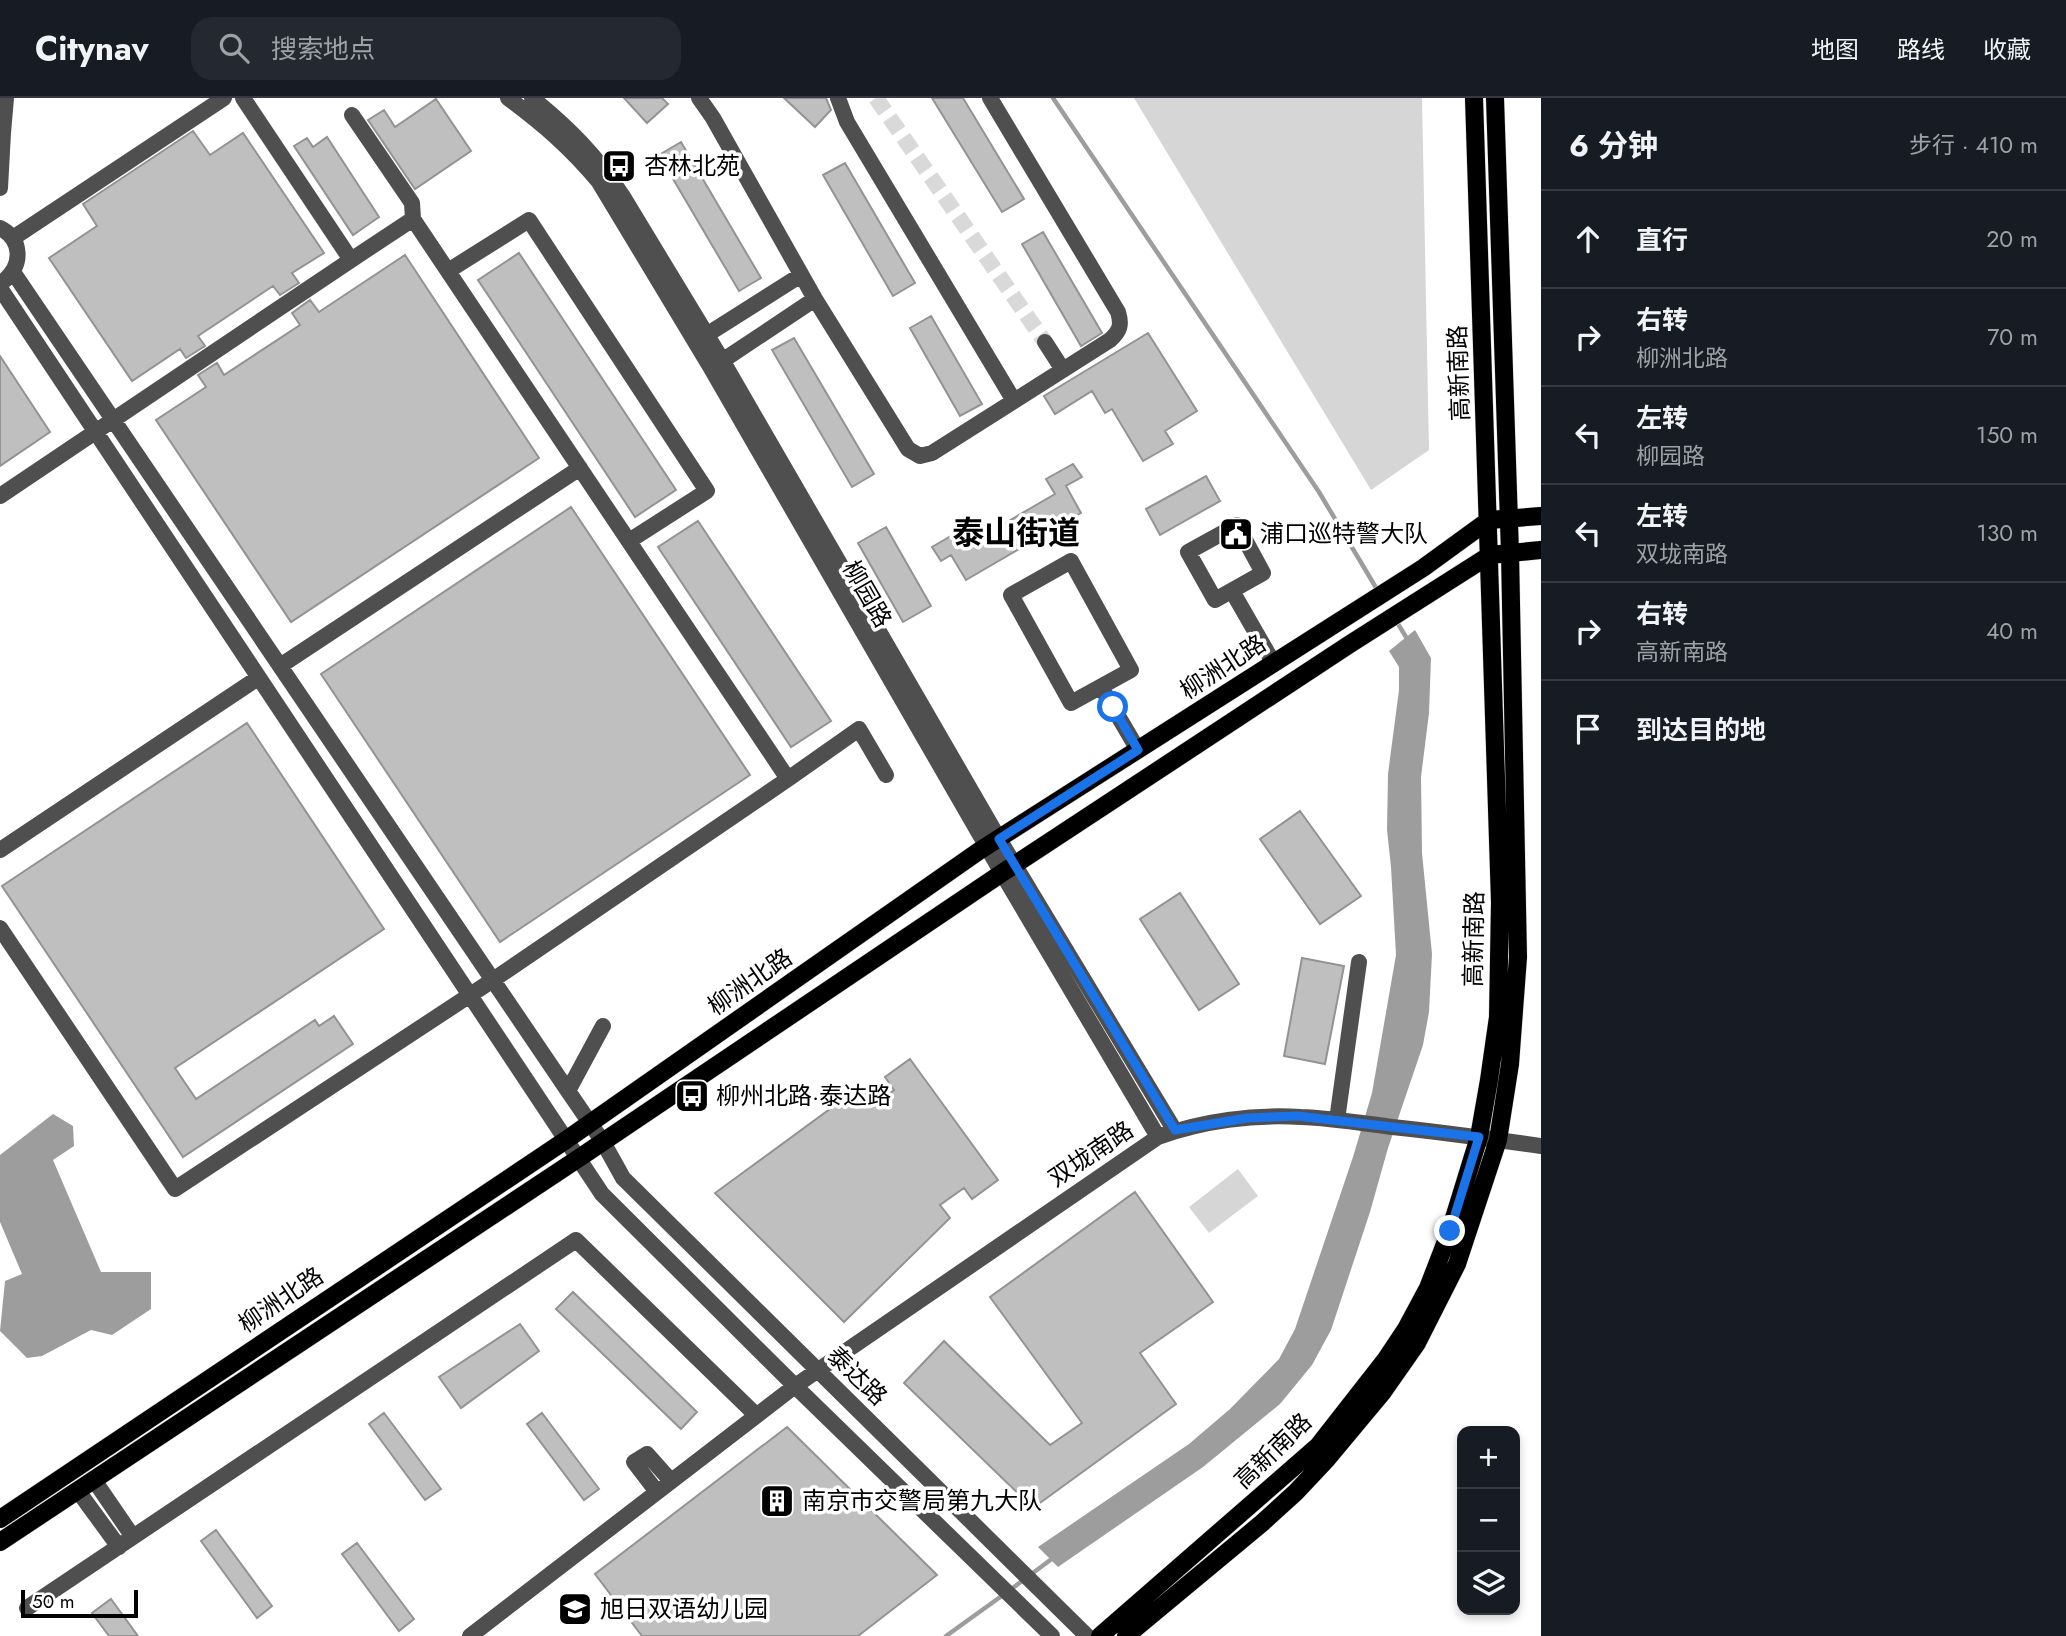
<!DOCTYPE html>
<html lang="zh">
<meta charset="utf-8">
<style>
body{margin:0;font-family:Jost,"Noto Sans SC",sans-serif;background:#242831;color:#f1f3f6}
.controls{position:absolute;right:21px;bottom:21px;display:grid;overflow:hidden;border-radius:14px;box-shadow:0 4px 10px #0003}
.controls button{width:63px;height:63px;display:grid;place-items:center;padding:0;border:0;border-bottom:2px solid #363941;background:#171b24;color:#f1f3f6;font:35px sans-serif}
.scale{position:absolute;left:21px;bottom:18px;width:117px;box-sizing:border-box;padding-left:7px;border:4px solid #000;border-top:0;font-size:19px;line-height:24px;white-space:nowrap;color:#000;-webkit-text-stroke:5px #fff;paint-order:stroke}
.stop{position:absolute;width:21px;height:21px;margin:-16px;border:5px solid #1a73e8;border-radius:50%;background:#fff}
.stop.end{background:#1a73e8;border-color:#fff;box-shadow:0 2px 7px #0008}
.list{margin:0;padding:0;list-style:none}
h2{display:flex;justify-content:space-between;align-items:center;height:91px;margin:0;padding:0 28px;font-size:30px}
h2 small{font-size:23px;font-weight:400;color:#9ea1a6}
.list li{display:grid;grid-template-columns:46px 1fr auto;gap:21px;align-items:center;box-sizing:border-box;height:98px;padding:0 28px;border-top:2px solid #363941}
.list b{display:block;font-size:26px;white-space:nowrap}
.list p{margin:0;font-size:23px;white-space:nowrap;color:#9ea1a6}
.list em{font-size:23px;font-style:normal;color:#9ea1a6}
.icon{flex:none;width:38px;height:38px;fill:none;stroke:currentColor;stroke-width:2;stroke-linecap:round;stroke-linejoin:round}
.map{position:relative;flex:none;width:1541px;height:1538px;overflow:hidden}
header{display:flex;align-items:center;gap:42px;box-sizing:border-box;height:98px;padding:0 35px;background:#171b24;border-bottom:2px solid #363941}
header strong{font-size:33px}
nav{display:flex;gap:38px;margin-inline-start:auto;font-size:24px}
.search{width:490px;height:63px;background:#242831;display:flex;align-items:center;gap:18px;box-sizing:border-box;padding:0 24px;border-radius:21px;color:#9ea1a6;font-size:26px}
main{display:flex}
aside{flex:1;background:#171b24}
.map>svg:first-child{display:block}
</style>
<header>
<strong>Citynav</strong>
<div class="search"><svg class="icon" aria-label="search" viewBox="0 0 24 24"><circle cx="10" cy="10" r="6"/><path d="M15 15l6 6"/></svg>搜索地点</div>
<nav><a>地图</a><a>路线</a><a>收藏</a></nav>
</header>
<main>
<div class="map">
<svg width="1541" height="1538" viewBox="0 0 1541 1538">
<rect width="100%" height="100%" fill="#fff"/>
<path fill="#d6d6d6" d="M1134,0H1422L1429,352L1371,392Z
M1238,1071L1258,1098L1209,1135L1189,1109Z"/>
<path fill="#9d9d9d" d="M1415,532L1431,560L1429,615L1421,679L1422,755L1432,856L1429,914L1423,947L1388,1050L1370,1114L1331,1232L1312,1267L1280,1306L1203,1369L1058,1469L1038,1449L1189,1346L1230,1311L1279,1261L1295,1231L1353,1059L1372,995L1396,857L1391,769L1387,732L1388,676L1399,592V569L1389,553Z
M53,1016L73,1028L74,1048L53,1062L101,1174H151V1211L112,1237L91,1232L42,1258L27,1260L0,1233L5,1183L22,1176L0,1124V1057Z"/>
<g fill="none" stroke-linecap="round" stroke-linejoin="round">
<path stroke="#9d9d9d" stroke-width="4.5" d="M1053,0L1319,394L1378,493
M1395,521L1409,544
M1010,1492L1053,1460
M946,1538L1003,1497"/>
</g>
<path fill="#bfbfbf" stroke="#939393" stroke-width="2" d="M624,0H662L668,6L647,25Z
M784,0H826L831,12L815,29Z
M932,0H963L1024,101L1002,114Z
M436,1L471,53L415,91L368,22L384,12L395,29Z
M193,33L210,57L243,35L324,155L292,175L299,185L280,197L273,188L198,238L205,248L186,260L180,251L132,283L49,160L97,128L83,106Z
M327,39L379,119L353,137L294,48L307,40L313,49Z
M681,44L761,180L739,193L659,57Z
M845,65L915,185L893,198L823,77Z
M1043,134L1102,235L1081,248L1022,146Z
M519,155L676,392L635,419L478,182Z
M405,157L539,360L291,524L156,322L206,289L198,277L217,265L224,277L300,227L292,215L310,202L319,214Z
M931,218L982,306L960,318L910,230Z
M1148,235L1197,313L1165,333L1173,346L1143,363L1112,311L1105,315L1092,293L1055,316L1044,298Z
M794,240L874,376L852,389L772,252Z
M0,258L50,334L0,368Z
M1073,366L1082,379L1066,388L1081,415L966,482L951,457L941,463L932,449L956,435L964,449L1055,396L1046,381Z
M1206,378L1220,403L1160,437L1146,411Z
M571,409L750,677L500,844L321,576Z
M698,423L831,623L791,649L658,449Z
M886,429L931,508L903,524L858,445Z
M247,625L384,831L175,970L196,1001L315,922L319,928L334,918L353,946L183,1059L2,788Z
M1300,713L1361,798L1320,826L1260,741Z
M1180,795L1239,886L1199,912L1140,821Z
M1302,860L1344,868L1325,966L1284,958Z
M910,961L998,1082L972,1101L964,1090L940,1107L950,1120L844,1224L715,1095L860,989L873,1008L894,992L885,979Z
M1135,1094L1213,1204L1140,1255L1176,1306L1033,1410L904,1285L944,1243L1050,1347L1082,1325L990,1199Z
M573,1194L697,1314L681,1331L556,1211Z
M520,1226L539,1253L461,1310L439,1279Z
M384,1315L441,1391L425,1402L369,1326Z
M542,1315L599,1391L584,1402L527,1326Z
M787,1329L937,1477L858,1538H642L595,1476Z
M216,1432L272,1508L257,1520L201,1443Z
M357,1445L414,1521L399,1533L342,1456Z
M111,1501L138,1538H109L92,1515Z"/>
<g fill="none" stroke-linecap="round" stroke-linejoin="round">
<path stroke="#d9d9d9" stroke-width="16" stroke-dasharray="16 8" stroke-linecap="butt" d="M876,0L1045,244"/>
<g stroke="#dbdbdb" stroke-width="19">
<path id="major" d="M0,1421L566,1042L979,753L1423,470L1489,422L1541,418
M0,1444L579,1060L1002,775L1350,546L1490,457L1541,452
M1100,1538L1318,1348L1386,1261L1406,1231L1428,1190L1450,1133L1479,1039L1489,982L1498,919L1500,804L1474,0
M1126,1538L1262,1425L1296,1394L1327,1361L1382,1295L1417,1245L1457,1166L1498,1042L1510,966L1518,859L1510,455L1495,0"/>
</g>
<path stroke="#4f4f4f" stroke-width="16" d="M508,0C543,26 571,50 599,84L711,270L1002,775L1158,1039
M532,0C569,30 596,57 622,97L722,262L999,741L1175,1033
M699,0L713,20L815,201L908,351L920,358L932,355L1110,242C1120,233 1122,227 1118,214L990,0
M838,0L847,24L1014,303
M352,17L412,105L413,121
M0,35H3L0,90
M3,35L6,0
M0,130C22,141 23,166 5,182
M13,140L224,0
M448,173L529,122L707,393L629,443
M13,174L568,993L603,1044L623,1080L1087,1538
M0,190L602,1096L795,1288L1052,1538
M700,241L801,177
M1045,244L1063,272
M716,267L815,201
M0,398L351,162L243,0
M1237,427L1263,475L1215,502L1188,454Z
M1071,463L1131,572L1071,605L1011,497Z
M1232,493L1274,566
M280,568L580,370
M1101,589L1138,652
M788,681L859,631L886,677
M0,752L258,580
M0,830L175,1091L493,882L788,681L413,121L351,162
M568,993L603,928
M1337,1022L1359,864
M94,1382L133,1439
M78,1393L119,1449
M657,1394L634,1364L647,1356L671,1383
M27,1510L576,1142L756,1317
M470,1538L795,1288L1158,1039C1202,1023 1254,1016 1301,1019C1331,1020 1361,1025 1392,1029C1441,1034 1491,1041 1541,1048"/>
<use href="#major" stroke="#000" stroke-width="18"/>
</g>
<g fill="none" stroke-linecap="round" stroke-linejoin="round">
<path stroke="#1a73e8" stroke-width="9" d="M1113,609L1138,652L999,741L1175,1032L1247,1020L1297,1018L1479,1039L1450,1133"/>
</g>
<defs>
<g id="bus-square" transform="scale(1.75)"><rect x="-9" y="-9" width="18" height="18" rx="4" fill="#000" stroke="#fff"/><path d="M-5-6H5V4H4V6H2V4H-2V6H-4V4H-5ZM-3.5-4V0h7V-4ZM-3.5 1.2v1.5H-2V1.2ZM2 1.2v1.5H3.5V1.2Z" fill="#fff"/></g>
<g id="civic-square" transform="scale(1.75)"><rect x="-9" y="-9" width="18" height="18" rx="4" fill="#000" stroke="#fff"/><path d="M-.6-6.5H3V-4.5H.6V-3L4-1V1h2V6H-6V1h2V-1L-.6-3ZM-1.2 2.5V6h2.4V2.5Z" fill="#fff"/></g>
<g id="building-square" transform="scale(1.75)"><rect x="-9" y="-9" width="18" height="18" rx="4" fill="#000" stroke="#fff"/><path d="M-4-6H4V6H1V3H-1V6H-4ZM-2.5-4.3h1.7v1.8h-1.7ZM.8-4.3h1.7v1.8H.8ZM-2.5-1h1.7V.8h-1.7ZM.8-1h1.7V.8H.8Z" fill="#fff"/></g>
<g id="school-square" transform="scale(1.75)"><rect x="-9" y="-9" width="18" height="18" rx="4" fill="#000" stroke="#fff"/><path d="M0-5L7-2L0 1L-7-2ZM-4 1L0 2.5L4 1V4Q0 6-4 4Z" fill="#fff"/></g>
</defs>
<g fill-rule="evenodd">
<use href="#bus-square" x="619" y="68"/>
<use href="#civic-square" x="1236" y="436"/>
<use href="#bus-square" x="692" y="998"/>
<use href="#building-square" x="777" y="1403"/>
<use href="#school-square" x="575" y="1511"/>
</g>
<g text-anchor="middle" stroke-width="7" stroke-linejoin="round" paint-order="stroke">
<g font-size="24" fill="#000" stroke="#fff" text-anchor="start">
<text x="644" y="76">杏林北苑</text>
<text x="1260" y="444">浦口巡特警大队</text>
<text x="716" y="1006">柳州北路·泰达路</text>
<text x="802" y="1411">南京市交警局第九大队</text>
<text x="600" y="1519">旭日双语幼儿园</text>
</g>
<g font-size="24" fill="#000" stroke="#fff">
<text transform="translate(1459 275) rotate(-92)" y="8">高新南路</text>
<text transform="translate(867 496) rotate(60)" y="8">柳园路</text>
<text transform="translate(1223 569) rotate(-33)" y="8">柳洲北路</text>
<text transform="translate(1474 841) rotate(-89)" y="8">高新南路</text>
<text transform="translate(750 884) rotate(-35)" y="8">柳洲北路</text>
<text transform="translate(1091 1056) rotate(-34)" y="8">双垅南路</text>
<text transform="translate(281 1202) rotate(-34)" y="8">柳洲北路</text>
<text transform="translate(857 1278) rotate(44)" y="8">泰达路</text>
<text transform="translate(1273 1353) rotate(-44)" y="8">高新南路</text>
</g>
<g font-size="32" font-weight="bold" fill="#000" stroke="#fff">
<text x="1016" y="446">泰山街道</text>
</g>
</g>
</svg>
<div class="controls">
<button>+</button>
<button>−</button>
<button><svg class="icon" aria-label="layers" viewBox="0 0 24 24"><path d="M12 4l9 5-9 5-9-5zM3 14l9 5 9-5"/></svg></button>
</div>
<div class="scale">50 m</div>
<div class="stop" style="left:1113px;top:609px"></div>
<div class="stop end" style="left:1450px;top:1133px"></div>
</div>
<aside>
<h2>6 分钟<small>步行 · 410 m</small></h2>
<ul class="list">
<li><svg class="icon" aria-label="ahead" viewBox="0 0 24 24"><path d="M12 20V5M6 11l6-6 6 6"/></svg><div><b>直行</b></div><em>20 m</em></li>
<li><svg class="icon" aria-label="right" viewBox="0 0 24 24"><path d="M7 20v-9h11M14 6l5 5-5 5"/></svg><div><b>右转</b><p>柳洲北路</p></div><em>70 m</em></li>
<li><svg class="icon" aria-label="left" viewBox="0 0 24 24"><path d="M17 20v-9H6M10 6l-5 5 5 5"/></svg><div><b>左转</b><p>柳园路</p></div><em>150 m</em></li>
<li><svg class="icon" aria-label="left" viewBox="0 0 24 24"><path d="M17 20v-9H6M10 6l-5 5 5 5"/></svg><div><b>左转</b><p>双垅南路</p></div><em>130 m</em></li>
<li><svg class="icon" aria-label="right" viewBox="0 0 24 24"><path d="M7 20v-9h11M14 6l5 5-5 5"/></svg><div><b>右转</b><p>高新南路</p></div><em>40 m</em></li>
<li><svg class="icon" aria-label="arrive" viewBox="0 0 24 24"><path d="M6 21V4h12l-3 4 3 4H6"/></svg><div><b>到达目的地</b></div></li>
</ul>
</aside>
</main>
